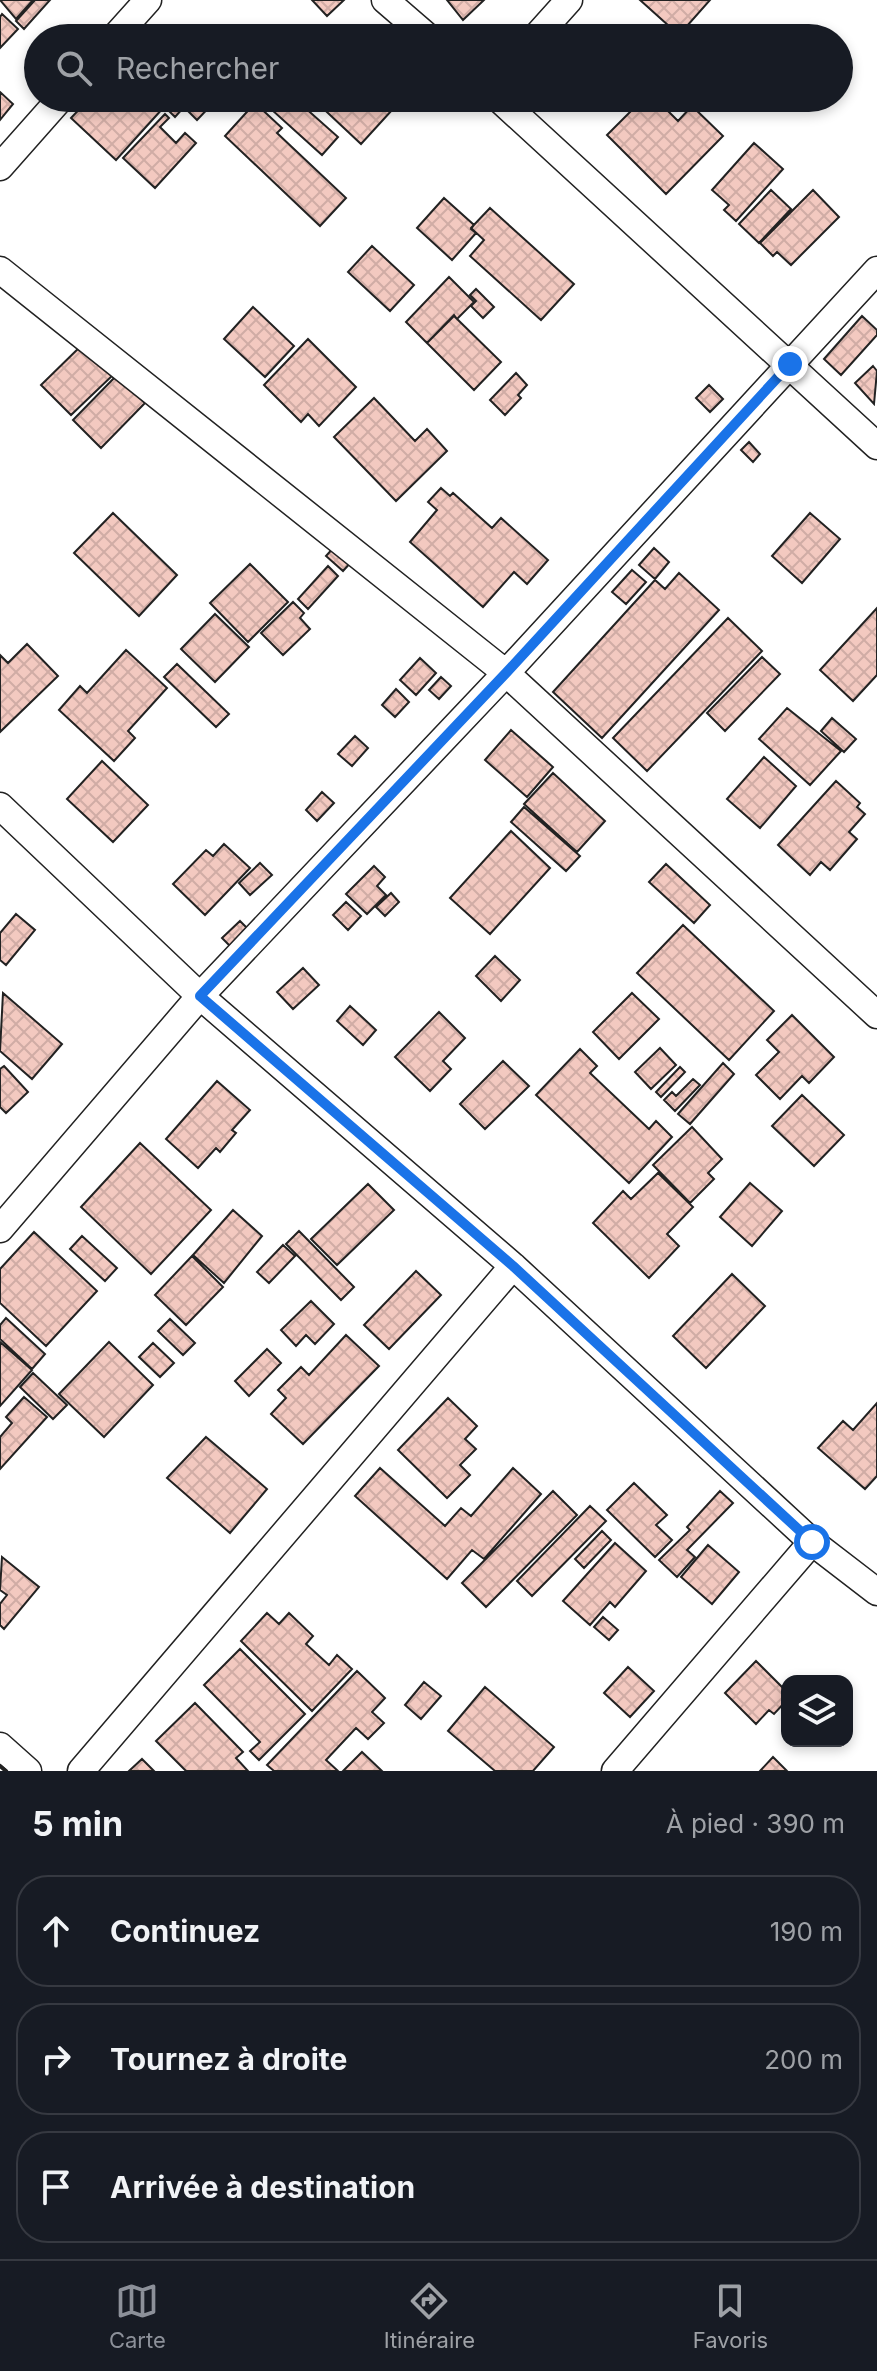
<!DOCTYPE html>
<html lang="fr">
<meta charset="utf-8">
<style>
body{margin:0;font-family:Inter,sans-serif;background:#242831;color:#f1f3f6}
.controls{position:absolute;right:24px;bottom:24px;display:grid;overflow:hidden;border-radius:16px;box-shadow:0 4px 12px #0003}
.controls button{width:72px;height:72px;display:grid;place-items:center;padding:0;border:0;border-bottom:2px solid #363941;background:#171b24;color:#f1f3f6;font:40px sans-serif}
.stop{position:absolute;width:24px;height:24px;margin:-18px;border:6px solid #1a73e8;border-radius:50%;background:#fff}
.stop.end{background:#1a73e8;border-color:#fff;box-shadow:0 2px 8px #0008}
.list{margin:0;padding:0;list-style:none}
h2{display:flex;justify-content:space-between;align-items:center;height:104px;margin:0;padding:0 32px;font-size:34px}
h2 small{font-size:26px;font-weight:400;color:#9ea1a6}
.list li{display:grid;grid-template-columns:52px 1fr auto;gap:24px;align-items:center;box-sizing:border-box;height:112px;margin:0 16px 16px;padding:0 16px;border:2px solid #363941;border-radius:32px}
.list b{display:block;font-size:30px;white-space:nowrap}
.list em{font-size:26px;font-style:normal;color:#9ea1a6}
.icon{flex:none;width:44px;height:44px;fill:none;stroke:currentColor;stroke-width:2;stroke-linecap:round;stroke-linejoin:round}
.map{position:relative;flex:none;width:877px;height:1771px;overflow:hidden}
.search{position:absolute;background:#171b24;box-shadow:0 4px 12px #0003;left:24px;right:24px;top:24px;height:88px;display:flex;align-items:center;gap:20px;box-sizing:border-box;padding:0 28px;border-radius:44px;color:#9ea1a6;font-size:30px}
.sheet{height:488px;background:#171b24}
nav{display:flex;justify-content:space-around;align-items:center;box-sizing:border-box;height:112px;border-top:2px solid #363941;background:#171b24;font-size:22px;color:#9ea1a6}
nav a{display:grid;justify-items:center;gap:4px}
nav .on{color:#8c9099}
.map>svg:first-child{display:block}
</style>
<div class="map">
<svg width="877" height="1771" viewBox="0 0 877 1771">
<defs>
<pattern id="building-cross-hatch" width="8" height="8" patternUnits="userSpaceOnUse" patternTransform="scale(2)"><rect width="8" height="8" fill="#f3c9c0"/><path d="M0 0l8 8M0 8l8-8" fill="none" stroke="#d0aca5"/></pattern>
</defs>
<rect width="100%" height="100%" fill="#fff"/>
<path fill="url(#building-cross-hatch)" stroke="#222" stroke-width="2" d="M0,0H33L16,19Z
M35,0H50L24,29L16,21Z
M312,0H344L327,16Z
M447,0H484L463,20Z
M640,0H710L679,35Z
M2,14L18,29L0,48V17Z
M0,92L13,104L0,120Z
M90,98H154L164,107L116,160L71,118Z
M160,98H218L197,120L184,107L175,117L158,100Z
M282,98H294L338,137L322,155L272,110Z
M312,98H403L361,144Z
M644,98H655L678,121L692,106L723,136L666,194L607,135Z
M255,103L282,128L277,133L346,198L320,226L225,136Z
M165,114L169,118L160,127L176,143L185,133L196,143L155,188L123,158Z
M754,143L783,169L736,221L724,210L729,205L712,190Z
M771,190L791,209L759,243L739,224Z
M813,190L839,217L791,265L777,252L773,256L760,243Z
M444,198L474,225L471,229L476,233L452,260L417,228Z
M490,208L574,284L541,320L470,256L484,240L471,228Z
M372,246L414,285L390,311L348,272Z
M449,277L474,302L457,319L454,315L427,343L406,322Z
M476,289L494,307L483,318L471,306L476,301L470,295Z
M253,307L294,346L265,377L224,339Z
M454,316L501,362L474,390L427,343Z
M862,316L877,330V335L841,375L824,359Z
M308,339L356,387L319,426L308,414L301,422L264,385Z
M84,343L114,374L71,415L41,385Z
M873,366L877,371L874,404L855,383Z
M516,373L527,385L518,395L521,398L505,415L490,400Z
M117,375L145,403L101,448L73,420Z
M709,385L723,399L710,412L696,398Z
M374,398L415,441L427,429L447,451L396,501L334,437Z
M749,442L760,454L753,462L741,450Z
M441,488L450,496L453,493L492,528L501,518L548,560L527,584L514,572L483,607L410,542L437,510L428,502Z
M113,513L177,575L139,616L74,553Z
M810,513L840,539L802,583L772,556Z
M346,534L362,550L343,571L326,556Z
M654,548L669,562L655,579L639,565Z
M250,564L288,602L248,642L210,603Z
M328,566L338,576L308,609L298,599Z
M632,570L646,582L626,604L612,592Z
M679,573L719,610L602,738L553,692L655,580L665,589Z
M293,602L304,613L300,618L310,629L283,655L261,633Z
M877,608V675L853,701L820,670Z
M215,614L249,647L215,682L181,649Z
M728,618L762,651L647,771L613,738Z
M27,644L58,676L0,732V655L8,663Z
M126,650L167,688L128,731L135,738L114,761L59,710L80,686L87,693Z
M762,657L780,674L725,731L707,713Z
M420,658L436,673L416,695L400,680Z
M177,664L229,714L216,727L164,677Z
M441,677L451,686L439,699L429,690Z
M396,689L409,702L395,717L382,705Z
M787,708L841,751L810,785L759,739Z
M832,718L856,739L844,752L821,731Z
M511,730L553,767L527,797L485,760Z
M355,736L368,748L352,766L338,754Z
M764,757L796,786L760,828L727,799Z
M102,761L148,805L113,842L67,799Z
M553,773L605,821L577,852L524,804Z
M836,781L860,803L857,807L865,814L849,832L857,839L830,870L821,862L810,875L778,845Z
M322,792L334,803L317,821L306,810Z
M524,807L580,856L566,871L511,822Z
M511,831L550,868L490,934L450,898Z
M224,844L250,868L205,915L173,884L206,850L213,856Z
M260,863L272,875L250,895L239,883Z
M666,864L710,905L694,923L649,882Z
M374,866L385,877L377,886L386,895L367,914L346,894Z
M391,893L399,902L385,916L376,907Z
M346,902L361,916L348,930L333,915Z
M16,914L35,930L6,965L0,960V933Z
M240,921L254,935L236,952L222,938Z
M683,925L774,1011L729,1060L637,973Z
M495,956L520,980L501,1001L476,976Z
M303,968L319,985L293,1009L277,992Z
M3,993L62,1044L32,1079L0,1051Z
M632,993L659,1019L619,1059L593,1032Z
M350,1006L376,1030L363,1045L337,1021Z
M439,1012L465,1038L443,1061L451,1069L430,1091L395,1057Z
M792,1015L834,1057L809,1083L802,1076L780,1099L756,1075L779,1052L767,1040Z
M660,1048L676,1065L651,1089L635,1072Z
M580,1049L597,1066L590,1073L649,1129L656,1121L672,1137L629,1183L536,1095Z
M503,1061L529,1086L485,1129L460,1104Z
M723,1063L734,1074L690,1124L678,1114Z
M4,1066L28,1092L6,1113L0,1107V1069Z
M680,1067L685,1072L661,1097L656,1092Z
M693,1079L700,1085L675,1111L664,1100L672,1092L676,1096Z
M217,1081L250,1110L232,1130L236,1133L220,1152L216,1148L198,1168L166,1139Z
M802,1095L844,1135L814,1166L772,1126Z
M692,1127L722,1159L708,1173L714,1179L690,1203L653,1165Z
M140,1143L211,1210L151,1274L81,1207Z
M658,1173L693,1207L667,1234L679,1246L649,1278L593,1223L623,1191L631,1199Z
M750,1183L782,1211L752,1246L720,1217Z
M368,1184L394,1210L337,1265L311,1239Z
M233,1210L262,1236L224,1283L193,1255Z
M299,1231L354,1287L341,1300L286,1244Z
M34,1232L97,1291L46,1346L0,1303V1269Z
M82,1236L117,1268L105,1281L70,1249Z
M283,1245L295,1256L269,1283L257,1272Z
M192,1256L223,1287L186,1325L155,1295Z
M416,1271L441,1295L389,1349L364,1325Z
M732,1274L765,1306L706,1368L673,1336Z
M311,1301L334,1324L315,1344L306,1335L296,1346L281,1330Z
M6,1318L45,1354L32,1369L0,1339V1325Z
M170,1319L195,1343L183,1355L158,1331Z
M346,1335L379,1366L303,1444L271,1414L286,1398L278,1390L301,1367L309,1375Z
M0,1342L32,1370L0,1406Z
M109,1342L153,1385L104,1437L59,1394Z
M153,1343L174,1363L160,1377L139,1357Z
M267,1349L281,1363L249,1396L235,1381Z
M33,1373L67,1405L53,1419L20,1387Z
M24,1397L47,1417L0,1469V1437L12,1423L6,1417Z
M448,1398L477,1426L465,1439L476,1449L460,1465L470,1475L447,1498L398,1450Z
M877,1403V1476L865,1489L818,1448L843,1421L853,1430Z
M206,1437L267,1489L230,1533L167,1478Z
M380,1468L445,1526L461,1508L471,1516L513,1468L541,1494L484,1559L472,1550L447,1579L355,1496Z
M634,1483L667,1515L656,1525L672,1540L655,1557L607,1510Z
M553,1491L577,1515L486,1607L462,1583Z
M720,1491L733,1503L687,1550L695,1557L677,1577L659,1560L690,1530L687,1527Z
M590,1506L606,1521L532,1596L517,1581Z
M602,1531L611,1540L584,1568L575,1559Z
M615,1543L646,1571L615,1607L610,1602L590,1625L563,1601Z
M708,1545L739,1572L712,1604L681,1577Z
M2,1557L39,1587L4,1629L0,1625V1604L7,1595L0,1590Z
M267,1613L279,1624L289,1613L313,1636L306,1644L329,1665L337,1655L352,1669L312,1711L241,1641Z
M603,1617L618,1630L609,1640L594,1627Z
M240,1649L305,1714L259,1760L250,1751L260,1742L204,1685Z
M756,1661L787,1692V1700L774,1714L769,1710L756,1724L725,1693Z
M628,1667L654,1691L630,1717L604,1693Z
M357,1671L385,1698L372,1712L384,1723L368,1739L356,1728L326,1760L338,1771H274L267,1765Z
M424,1682L441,1696L421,1719L405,1705Z
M485,1687L554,1747L533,1771H495L448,1731Z
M195,1703L243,1752L236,1758L248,1771H186L156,1741Z
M362,1752L382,1771H343Z
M773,1757L787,1771H760Z
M142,1759L154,1771H129Z"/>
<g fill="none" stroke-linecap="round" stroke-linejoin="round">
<g stroke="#222" stroke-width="29">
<path id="minor" d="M385,0L429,38
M114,38L148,0
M535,38L569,0
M498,98L877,446
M0,167L61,98
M0,270L506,673L877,1015
M0,806L200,996L513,1266L812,1542L877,1592
M0,1229L200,996L506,673L877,270
M0,1746L28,1771
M81,1771L513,1266
M615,1771L812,1542"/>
</g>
<use href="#minor" stroke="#fff" stroke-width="26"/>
<path stroke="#222" stroke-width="4" d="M0,1766L6,1771"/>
</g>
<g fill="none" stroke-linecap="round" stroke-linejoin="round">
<path stroke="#1a73e8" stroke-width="10" d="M790,364L506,673L200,996L513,1266L812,1542"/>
</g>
</svg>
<div class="controls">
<button><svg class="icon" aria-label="layers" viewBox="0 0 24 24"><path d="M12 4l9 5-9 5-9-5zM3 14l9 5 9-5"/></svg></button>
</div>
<div class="stop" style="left:812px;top:1542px"></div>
<div class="stop end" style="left:790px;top:364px"></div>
<div class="search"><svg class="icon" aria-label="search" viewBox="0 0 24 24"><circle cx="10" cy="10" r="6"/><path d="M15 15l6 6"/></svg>Rechercher</div>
</div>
<section class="sheet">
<h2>5 min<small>À pied · 390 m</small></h2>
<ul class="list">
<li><svg class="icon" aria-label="ahead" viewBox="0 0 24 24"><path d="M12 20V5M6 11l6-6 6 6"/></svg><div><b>Continuez</b></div><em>190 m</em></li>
<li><svg class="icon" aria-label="right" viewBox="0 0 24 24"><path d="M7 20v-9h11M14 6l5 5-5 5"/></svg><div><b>Tournez à droite</b></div><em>200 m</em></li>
<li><svg class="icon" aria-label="arrive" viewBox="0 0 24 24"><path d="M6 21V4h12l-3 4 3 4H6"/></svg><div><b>Arrivée à destination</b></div></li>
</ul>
</section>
<nav>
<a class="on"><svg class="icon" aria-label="map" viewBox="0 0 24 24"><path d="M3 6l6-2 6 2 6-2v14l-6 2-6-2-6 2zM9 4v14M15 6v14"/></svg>Carte</a>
<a><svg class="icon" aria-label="directions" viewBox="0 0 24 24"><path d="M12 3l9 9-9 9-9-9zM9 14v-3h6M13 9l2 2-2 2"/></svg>Itinéraire</a>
<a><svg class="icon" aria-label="saved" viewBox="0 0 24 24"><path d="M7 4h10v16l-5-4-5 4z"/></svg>Favoris</a>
</nav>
